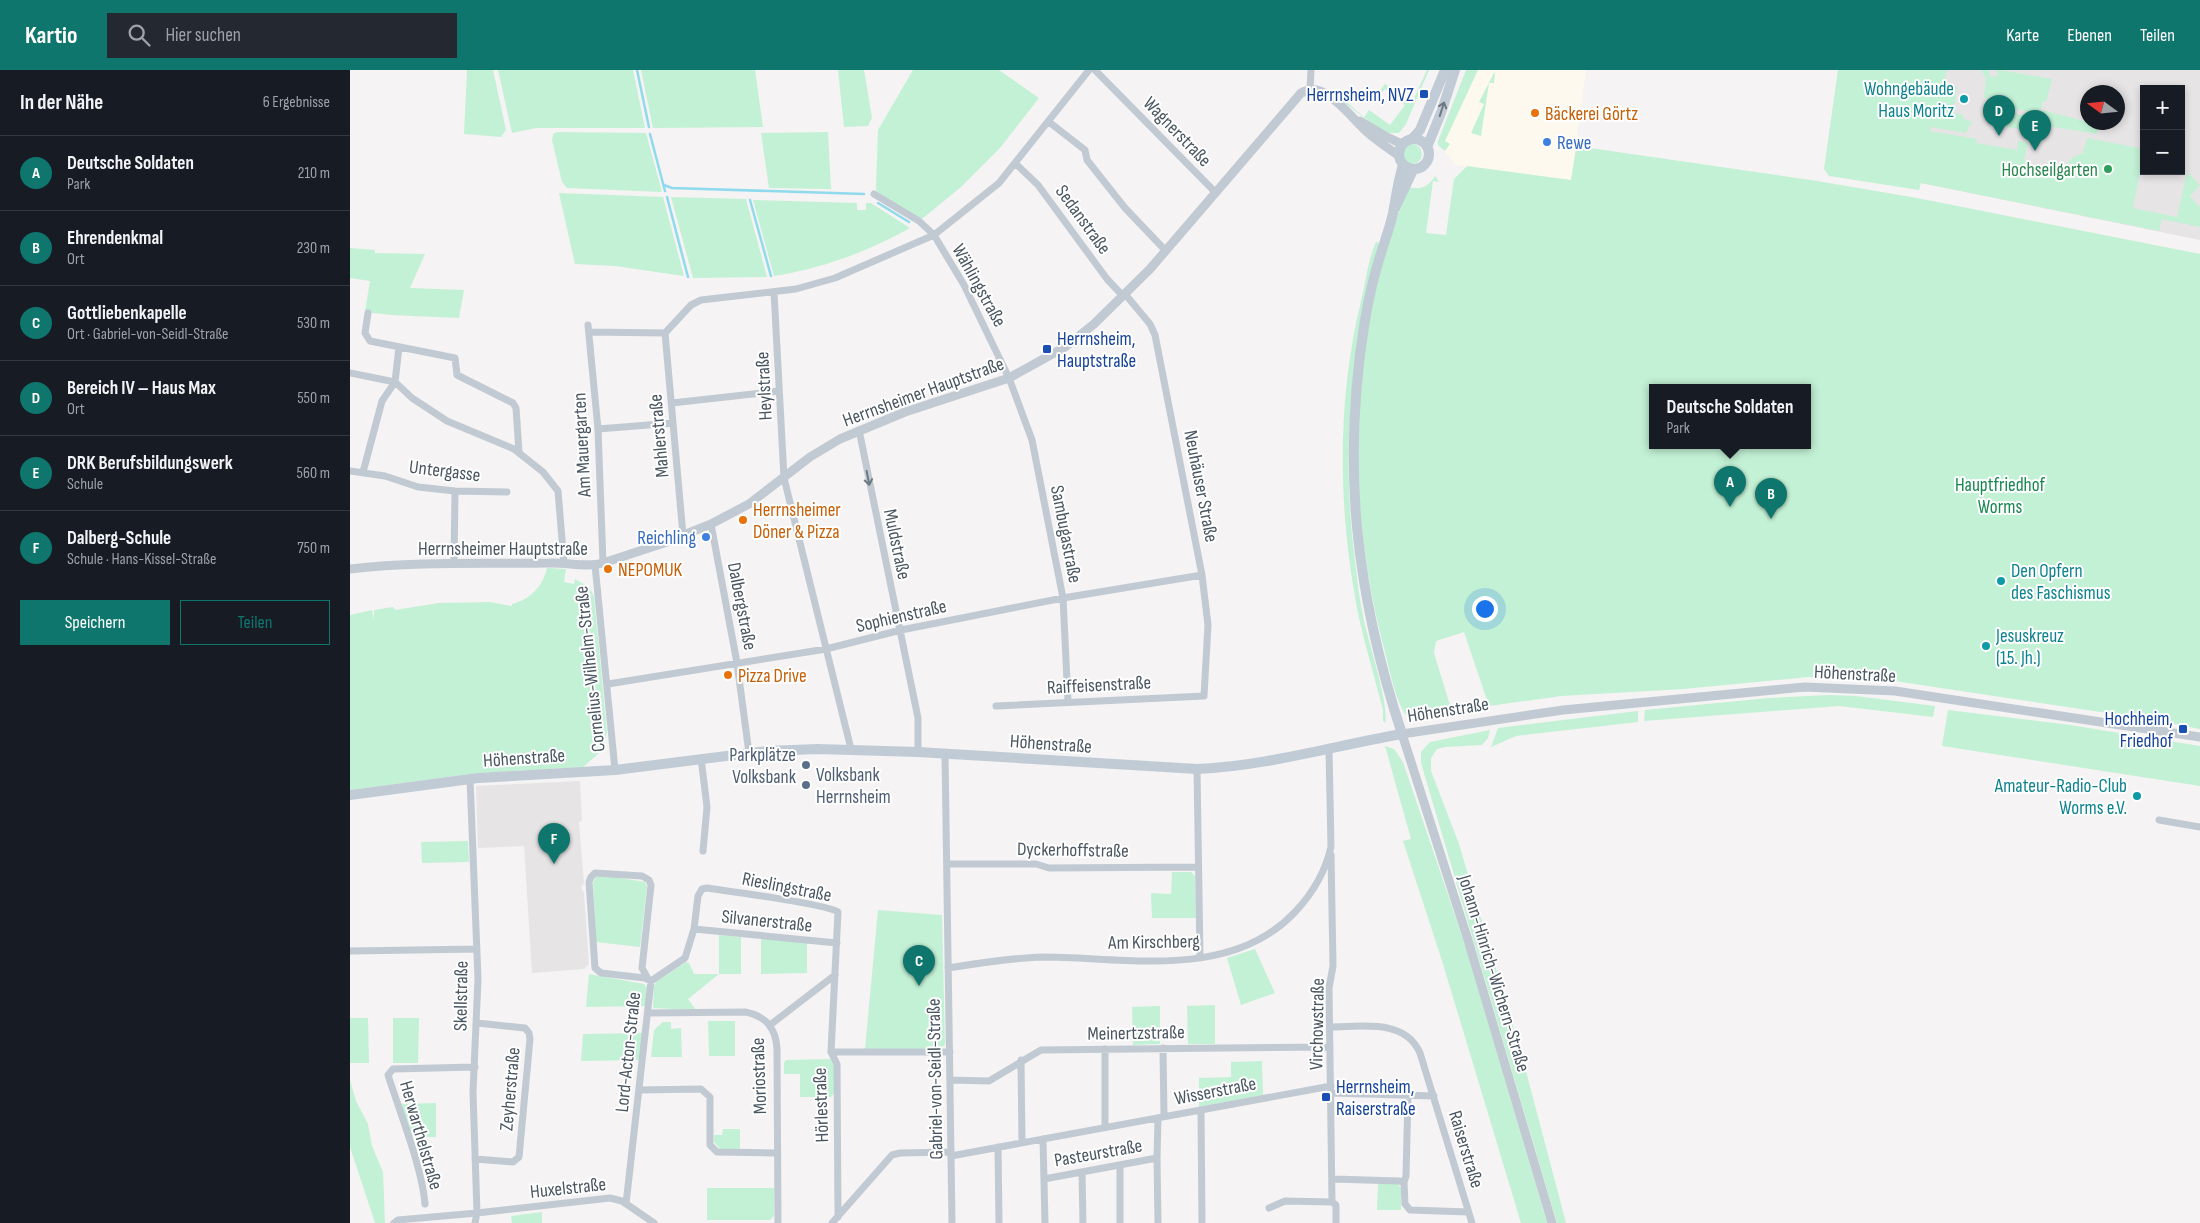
<!DOCTYPE html>
<html lang="de">
<meta charset="utf-8">
<style>
body{margin:0;font-family:"Sofia Sans Condensed",sans-serif;background:#242831;color:#f1f3f6}
.controls{position:absolute;right:15px;top:15px;display:grid;overflow:hidden;border-radius:0px;box-shadow:0 2px 8px #0003}
.controls button{width:45px;height:45px;display:grid;place-items:center;padding:0;border:0;border-bottom:1px solid #363941;background:#171b24;color:#f1f3f6;font:25px sans-serif}
.compass{position:absolute;left:1730px;top:15px;width:45px;height:45px;border-radius:50%;background:#171b24;box-shadow:0 2px 8px #0003;rotate:285deg}
.you{position:absolute;left:1134px;top:538px;width:18px;height:18px;margin:-12px;border:4px solid #fff;border-radius:50%;background:#1a73e8;box-shadow:0 0 0 8px #1a73e833}
.badge{display:grid;place-items:center;width:32px;height:32px;border-radius:50%;background:#0f766e;color:#fff;font-size:16px;font-weight:700}
.pin{position:absolute;translate:-50% -41px;filter:drop-shadow(0 1px 2px #0008)}
.pin::after{content:'';position:absolute;top:26px;width:18px;height:15px;background:inherit;clip-path:polygon(0 0,100% 0,50% 100%)}
.popup{position:absolute;left:1299px;top:314px;width:162px;height:65px;box-sizing:border-box;display:grid;place-content:center;border-radius:0px;background:#171b24;filter:drop-shadow(0 1px 4px #0005);font-size:16px;white-space:nowrap;color:#9ea1a6}
.popup b{font-size:19px;color:#f1f3f6}
.popup::after{content:'';position:absolute;left:50%;top:100%;margin-left:-10px;border:10px solid transparent;border-top-color:#171b24}
.list{margin:0;padding:0;list-style:none}
h2{display:flex;justify-content:space-between;align-items:center;height:65px;margin:0;padding:0 20px;font-size:21px}
h2 small{font-size:16px;font-weight:400;color:#9ea1a6}
.list li{display:grid;grid-template-columns:32px 1fr auto;gap:15px;align-items:center;box-sizing:border-box;height:75px;padding:0 20px;border-top:1px solid #363941}
.list b{display:block;font-size:19px;white-space:nowrap}
.list p{margin:0;font-size:16px;white-space:nowrap;color:#9ea1a6}
.list em{font-size:16px;font-style:normal;color:#9ea1a6}
.actions{display:flex;gap:10px;padding:15px 20px}
.actions a{flex:1;padding:11px 0;border:1px solid #0f766e;border-radius:0px;text-align:center;font-size:18px;color:#0f766e}
.actions .main{background:#0f766e;color:#fff}
.icon{flex:none;width:28px;height:28px;fill:none;stroke:currentColor;stroke-width:2;stroke-linecap:round;stroke-linejoin:round}
.map{position:relative;flex:none;width:1850px;height:1153px;overflow:hidden}
header{display:flex;align-items:center;gap:30px;box-sizing:border-box;height:70px;padding:0 25px;background:#0f766e;color:#fff}
header strong{font-size:24px}
nav{display:flex;gap:28px;margin-inline-start:auto;font-size:18px}
.search{width:350px;height:45px;background:#242831;display:flex;align-items:center;gap:12px;box-sizing:border-box;padding:0 18px;border-radius:0px;color:#9ea1a6;font-size:19px}
main{display:flex}
aside{flex:1;background:#171b24}
.map>svg:first-child{display:block}
</style>
<header>
<strong>Kartio</strong>
<div class="search"><svg class="icon" aria-label="search" viewBox="0 0 24 24"><circle cx="10" cy="10" r="6"/><path d="M15 15l6 6"/></svg>Hier suchen</div>
<nav><a>Karte</a><a>Ebenen</a><a>Teilen</a></nav>
</header>
<main>
<aside>
<h2>In der Nähe<small>6 Ergebnisse</small></h2>
<ul class="list">
<li><span class="badge">A</span><div><b>Deutsche Soldaten</b><p>Park</p></div><em>210 m</em></li>
<li><span class="badge">B</span><div><b>Ehrendenkmal</b><p>Ort</p></div><em>230 m</em></li>
<li><span class="badge">C</span><div><b>Gottliebenkapelle</b><p>Ort · Gabriel-von-Seidl-Straße</p></div><em>530 m</em></li>
<li><span class="badge">D</span><div><b>Bereich IV – Haus Max</b><p>Ort</p></div><em>550 m</em></li>
<li><span class="badge">E</span><div><b>DRK Berufsbildungswerk</b><p>Schule</p></div><em>560 m</em></li>
<li><span class="badge">F</span><div><b>Dalberg-Schule</b><p>Schule · Hans-Kissel-Straße</p></div><em>750 m</em></li>
</ul>
<div class="actions"><a class="main">Speichern</a><a>Teilen</a></div>
</aside>
<div class="map">
<svg width="1850" height="1153" viewBox="0 0 1850 1153">
<rect width="100%" height="100%" fill="#f5f3f3"/>
<path fill="#fdf9ef" d="M1116,0H1236L1221,110L1106,95L1088,73Z"/>
<path fill="#e6e4e5" fill-rule="evenodd" d="M1590,0H1850V170L1571,113ZM1794,19H1831V101H1794ZM1738,22H1768V52H1738Z
M230,711L232,751L229,752L234,813L231,818L234,823L239,894L234,899L182,903L174,776L128,778L126,716Z"/>
<path fill="#c3f1d5" fill-rule="evenodd" d="M117,0H143L156,60L151,67L114,64Z
M148,0H283L295,58H186L162,63Z
M291,0H405L413,57L303,58Z
M488,0H514L522,48L518,56L494,57Z
M563,0H649L689,28L650,78L611,117L572,149L531,125L526,120V115L528,60Z
M1077,0H1079L1056,54L1049,63H1035L992,31L993,29L1014,47L1019,40L1040,55L1055,35L1035,19L1031,23L1029,22L1035,14L1062,33Z
M1116,0H1128L1095,71L1100,74L1095,81L1088,75V71Z
M1488,0H1597L1594,15L1607,17L1603,43L1612,44L1615,50L1622,51L1616,63L1581,57L1580,61L1627,69L1626,73L1667,80L1668,71L1678,73L1674,91L1679,92L1678,98L1683,101L1709,104L1711,96H1715L1722,88L1733,83L1737,68L1789,78L1794,80V92H1792L1783,138L1827,147L1837,102L1831,100V96L1850,115L1840,126L1848,136L1850,135V157L1812,149L1809,161L1571,113L1569,120L1479,106L1474,99Z
M1631,0H1639L1640,7L1648,6L1647,0H1650L1702,9L1696,32L1693,31L1691,40L1689,39V48L1680,42L1657,37L1654,24L1639,27V29L1634,28L1636,8Z
M1145,1L1144,13H1139L1131,66L1121,63L1134,34L1129,32Z
M1692,40L1738,52L1749,53L1747,64L1698,56L1693,50Z
M1654,41L1679,47L1691,55L1690,59L1686,62L1652,56Z
M207,62L296,63L312,122L217,118L212,112L202,70L203,64Z
M478,62L481,119L419,118L411,63Z
M1227,72L1240,78L1467,111L1567,128L1850,184V659L1804,650L1525,608L1458,607L1333,619L1211,626L1139,636L1114,562L1086,571L1084,583L1102,642L1066,648L1057,646C1045,632 1039,596 1034,578C994,427 999,262 1058,117C1072,120 1078,117 1085,106L1089,112L1083,111L1076,163L1096,165L1104,109L1117,96L1221,110ZM1302,318H1458V376H1302Z
M1052 84a10 10 0 1 1 20 0a10 10 0 1 1-20 0Z
M209,123L313,127L334,206L265,196L225,194Z
M321,127L396,129L417,207L343,208Z
M403,130L507,133V140H516V133H521L560,158C517,182 473,198 424,206Z
M1026,172L1029,173C1002,271 992,373 1003,474C1006,498 1008,522 1013,546C1017,568 1040,636 1035,653L1033,651V640C1025,609 1016,579 1009,548C988,444 986,333 1011,231C1016,212 1018,189 1026,172Z
M0,178L25,180V183L75,184L60,218L114,220L109,248L41,245L15,242L20,211L0,208Z
M197,498L216,499L214,512L224,514L225,509L239,517L244,526L257,663L248,684L233,697L128,703L0,720V545L22,540L24,550V540L43,537L45,540L89,533L140,532L162,536V534C180,530 193,516 197,498Z
M1479,625L1506,626L1585,636L1583,647L1489,636L1294,651L1295,640L1419,628Z
M1598,640L1720,655L1850,676V716L1592,676Z
M1288,641V652L1166,666L1141,677L1148,658Z
M1140,660L1138,668L1132,675L1095,677L1087,679L1081,688V701L1109,774L1173,990L1216,1153H1207L1071,693V682L1080,672Z
M1035,676L1044,679L1053,692L1116,878L1197,1153H1171L1093,894L1053,771L1061,769Z
M118,771L119,792L72,793L71,772Z
M822,802H841L845,806L846,848H802L801,823L821,824Z
M251,805L295,812L297,817L290,877L246,872L243,813L246,807Z
M528,840L592,845L595,974L590,980L515,979Z
M369,865L391,867V904H369L338,929L346,940L303,938L304,916L306,912L336,892L339,893L344,904H369Z
M411,869L457,873V903L411,904Z
M905,879L925,923L891,935L877,888Z
M239,904L294,914L298,919L296,936L236,937Z
M865,935V974H838L837,936Z
M810,936V974L783,975L782,937Z
M0,948H18L19,993H0Z
M43,948H69L68,993H43Z
M358,951H385V986H359Z
M313,952H321V959L331,958L332,987H301L304,960Z
M293,963L289,990L231,991L233,964Z
M480,989L484,993V1023L481,1027H450V1004H434V993L436,990Z
M912,991L913,1025L849,1037V1008L881,1007V992Z
M0,1010L6,1031L18,1054L22,1076L33,1102L35,1153H25L0,1077Z
M86,1033V1067H62L51,1034Z
M373,1059H390V1079H370L364,1072V1065H372Z
M1028,1113H1047L1051,1118V1140H1027Z
M357,1118H424V1146L420,1150H357Z
M192,1142V1153H162L161,1146Z"/>
<g fill="none" stroke-linecap="round" stroke-linejoin="round">
<path stroke="#90daee" stroke-width="2.5" d="M287,0L299,57
M300,64L315,121
M314,115L322,118L514,124
M317,127L338,207
M400,130L421,206
M528,133L559,152"/>
<path stroke="#c1cad2" stroke-width="7" d="M745,0L866,123
M960,20L961,0
M699,52L735,80L737,90L775,138L816,181
M666,94L688,115L757,209L773,226
M524,124L569,151L584,165L614,215L659,308L682,370L713,528L718,632
M424,222L434,408L501,679
M18,243L15,263L20,271L105,288L107,305L163,333L166,338L169,382
M238,255L248,359L253,493
M239,262L315,263L341,235L351,230L446,219L485,208L584,165L649,113L739,0
M315,263L333,465
M0,303L45,312L62,328L97,351L164,379L193,402L208,421L214,493
M322,333L429,321
M248,359L323,353
M509,360L568,648V682
M0,401L35,406L68,417L105,421L157,422
M13,402L32,331L45,312L49,277
M361,454L387,593L399,683
M104,494L105,421
M245,495L265,700
M258,614L476,579L551,560L622,546L713,528L852,505
M646,636L854,626L858,555L852,505L805,265L800,254L775,224
M595,684L602,1153
M351,688L357,737L353,781
M847,699L850,888
M120,709L128,909L123,1022L127,1143L125,1153
M1809,750L1850,757
M981,785L983,896L979,918L982,1132L986,1135V1153
M597,794H686L699,798L848,797
M344,859L487,873
M1,881L127,879
M598,898C629,893 661,888 692,887C776,887 880,911 945,842C963,823 975,803 981,777L979,679
M298,909L292,898L301,815L299,810L292,806L245,803L241,807L239,812L245,898L251,903L295,908L301,911
M298,943L395,942C416,946 426,958 427,979L428,1153
M420,955L485,905
M980,957C1011,957 1055,948 1070,983L1122,1153
M813,978L814,1046
M755,979V1057
M481,982L487,994L488,1147
M481,982H600
M671,990L672,1073
M600,1010L639,1011L691,980L980,977
M289,1020L351,1019L360,1027V1075L367,1082L426,1083
M981,1023L1084,1026
M851,1040L852,1153
M693,1069L695,1153
M648,1077L649,1153
M601,1086L981,1016
M807,1088L808,1048
M125,1089L163,1092L169,1087L180,969L179,963L175,958L127,953
M770,1096V1153
M732,1102L733,1153
M694,1109L807,1088L808,1153
M982,1109L1049,1111L1054,1112L1055,1134L1060,1140L1118,1142
M1054,1112L1056,1106L1058,1025
M75,1134C72,1097 50,1043 38,1005L43,999L125,997
M276,1134L301,911L335,888L344,859L348,826L352,819L357,818C377,821 478,834 488,842L481,982
M919,1138L935,1131L982,1132
M44,1153L48,1150L127,1143L260,1128L272,1131L304,1153
M482,1153L542,1085L550,1083L601,1082"/>
<path stroke="#c1cad2" stroke-width="9" d="M1010,51L1037,67L1052,74
M0,499C66,491 133,494 199,493C217,492 236,498 253,493L314,473L361,454L399,434L460,387L490,369L555,342L659,308L715,277L744,254L800,199L951,23C957,20 964,19 970,21C987,28 1004,50 1017,62C1027,71 1038,78 1048,85
M1202,1153L1118,870L1052,664L1213,640L1455,617L1545,621L1850,667"/>
<path stroke="#c1cbd6" stroke-width="10" d="M1049 84a15 15 0 1 1 30 0a15 15 0 1 1-30 0Z
M1062,69L1070,60L1095,0
M1077,77L1091,43L1105,0
M1045,138L1063,100
M0,725L128,708L265,700L416,681L468,679L568,682L847,699C917,696 983,676 1052,664C1006,524 991,396 1015,250C1019,227 1024,205 1031,183C1035,170 1040,157 1043,143C1046,127 1048,111 1053,95"/>
</g>
<defs><path id="oneway-shaft" d="M-6 0H5M1.5-3L5.5 0L1.5 3" fill="none" stroke-width="1.6" stroke-linecap="round" stroke-linejoin="round" transform="scale(1.25)"/></defs>
<use stroke="#6e7984" href="#oneway-shaft" transform="translate(1092 39) rotate(-72)"/>
<use stroke="#6e7983" href="#oneway-shaft" transform="translate(518 408) rotate(79)"/>
<g fill="#1a4fb4" stroke="#fff" stroke-width="2">
<rect x="1069" y="19" width="10" height="10" rx="2.5"/>
<rect x="692" y="274" width="10" height="10" rx="2.5"/>
<rect x="1828" y="654" width="10" height="10" rx="2.5"/>
<rect x="971" y="1022" width="10" height="10" rx="2.5"/>
</g>
<g fill="#0f9aa8" stroke="#fff" stroke-width="2">
<circle cx="1614" cy="29" r="5"/>
<circle cx="1651" cy="511" r="5"/>
<circle cx="1636" cy="576" r="5"/>
<circle cx="1787" cy="726" r="5"/>
</g>
<g fill="#e8710a" stroke="#fff" stroke-width="2">
<circle cx="1185" cy="43" r="5"/>
<circle cx="393" cy="450" r="5"/>
<circle cx="258" cy="499" r="5"/>
<circle cx="378" cy="605" r="5"/>
</g>
<g fill="#3f7fe0" stroke="#fff" stroke-width="2">
<circle cx="1197" cy="72" r="5"/>
<circle cx="356" cy="467" r="5"/>
</g>
<circle fill="#2e9e5b" stroke="#fff" stroke-width="2" cx="1758" cy="99" r="5"/>
<g fill="#5c6f8a" stroke="#fff" stroke-width="2">
<circle cx="456" cy="695" r="5"/>
<circle cx="456" cy="715" r="5"/>
</g>
<g text-anchor="middle" stroke-width="4" stroke-linejoin="round" paint-order="stroke">
<g font-size="19" fill="#0d838f" stroke="#fff" text-anchor="end">
<text x="1604" y="25">Wohngebäude<tspan x="1604" dy="22">Haus Moritz</tspan></text>
<text x="1661" y="507" text-anchor="start">Den Opfern<tspan x="1661" dy="22">des Faschismus</tspan></text>
<text x="1646" y="572" text-anchor="start">Jesuskreuz<tspan x="1646" dy="22">(15. Jh.)</tspan></text>
<text x="1777" y="722">Amateur-Radio-Club<tspan x="1777" dy="22">Worms e.V.</tspan></text>
</g>
<g font-size="19" fill="#164399" stroke="#fff" text-anchor="end">
<text x="1064" y="31">Herrnsheim, NVZ</text>
<text x="707" y="275" text-anchor="start">Herrnsheim,<tspan x="707" dy="22">Hauptstraße</tspan></text>
<text x="1823" y="655">Hochheim,<tspan x="1823" dy="22">Friedhof</tspan></text>
<text x="986" y="1023" text-anchor="start">Herrnsheim,<tspan x="986" dy="22">Raiserstraße</tspan></text>
</g>
<g font-size="19" fill="#c56008" stroke="#fff" text-anchor="start">
<text x="1195" y="50">Bäckerei Görtz</text>
<text x="403" y="446">Herrnsheimer<tspan x="403" dy="22">Döner &amp; Pizza</tspan></text>
<text x="268" y="506">NEPOMUK</text>
<text x="388" y="612">Pizza Drive</text>
</g>
<g font-size="19" fill="#4a5661" stroke="#fff">
<text transform="translate(828 61) rotate(46)" y="7">Wagnerstraße</text>
<text transform="translate(734 149) rotate(54)" y="7">Sedanstraße</text>
<text transform="translate(630 215) rotate(61)" y="7">Wählingstraße</text>
<text transform="translate(413 316) rotate(-93)" y="7">Heylstraße</text>
<text transform="translate(573 321) rotate(-20)" y="7">Herrnsheimer Hauptstraße</text>
<text transform="translate(308 366) rotate(-95)" y="7">Mahlerstraße</text>
<text transform="translate(231 375) rotate(-93)" y="7">Am Mauergarten</text>
<text transform="translate(95 400) rotate(7)" y="7">Untergasse</text>
<text transform="translate(852 416) rotate(79)" y="7">Neuhäuser Straße</text>
<text transform="translate(717 464) rotate(79)" y="7">Sambugastraße</text>
<text transform="translate(548 474) rotate(78)" y="7">Muldstraße</text>
<text x="153" y="485">Herrnsheimer Hauptstraße</text>
<text transform="translate(393 536) rotate(79)" y="7">Dalbergstraße</text>
<text transform="translate(551 545) rotate(-13)" y="7">Sophienstraße</text>
<text transform="translate(239 599) rotate(-96)" y="7">Cornelius-Wilhelm-Straße</text>
<text transform="translate(1505 603) rotate(3)" y="7">Höhenstraße</text>
<text transform="translate(749 614) rotate(-3)" y="7">Raiffeisenstraße</text>
<text transform="translate(1098 639) rotate(-9)" y="7">Höhenstraße</text>
<text transform="translate(701 673) rotate(4)" y="7">Höhenstraße</text>
<text transform="translate(174 687) rotate(-4)" y="7">Höhenstraße</text>
<text transform="translate(723 779) rotate(1)" y="7">Dyckerhoffstraße</text>
<text transform="translate(437 816) rotate(11)" y="7">Rieslingstraße</text>
<text transform="translate(417 850) rotate(6)" y="7">Silvanerstraße</text>
<text transform="translate(804 871) rotate(-1)" y="7">Am Kirschberg</text>
<text transform="translate(1145 903) rotate(73)" y="7">Johann-Hinrich-Wichern-Straße</text>
<text transform="translate(110 926) rotate(-89)" y="7">Skellstraße</text>
<text transform="translate(966 954) rotate(-89)" y="7">Virchowstraße</text>
<text transform="translate(786 962) rotate(-1)" y="7">Meinertzstraße</text>
<text transform="translate(277 982) rotate(-84)" y="7">Lord-Acton-Straße</text>
<text transform="translate(408 1006) rotate(-92)" y="7">Moriostraße</text>
<text transform="translate(584 1009) rotate(-91)" y="7">Gabriel-von-Seidl-Straße</text>
<text transform="translate(159 1019) rotate(-85)" y="7">Zeyherstraße</text>
<text transform="translate(865 1020) rotate(-11)" y="7">Wisserstraße</text>
<text transform="translate(470 1035) rotate(-92)" y="7">Hörlestraße</text>
<text transform="translate(72 1065) rotate(74)" y="7">Herwarthelstraße</text>
<text transform="translate(1117 1079) rotate(73)" y="7">Raiserstraße</text>
<text transform="translate(748 1082) rotate(-10)" y="7">Pasteurstraße</text>
<text transform="translate(218 1117) rotate(-6)" y="7">Huxelstraße</text>
</g>
<g font-size="19" fill="#366cbe" stroke="#fff" text-anchor="start">
<text x="1207" y="79">Rewe</text>
<text x="346" y="474" text-anchor="end">Reichling</text>
</g>
<g font-size="19" fill="#27864d" stroke="#fff" text-anchor="end">
<text x="1748" y="106">Hochseilgarten</text>
</g>
<g font-size="19" fill="#17864f" stroke="#fff">
<text x="1650" y="421">Hauptfriedhof<tspan x="1650" dy="22">Worms</tspan></text>
</g>
<g font-size="19" fill="#4e5e75" stroke="#fff" text-anchor="end">
<text x="446" y="691">Parkplätze<tspan x="446" dy="22">Volksbank</tspan></text>
<text x="466" y="711" text-anchor="start">Volksbank<tspan x="466" dy="22">Herrnsheim</tspan></text>
</g>
</g>
</svg>
<div class="controls">
<button>+</button>
<button>−</button>
</div>
<svg class="compass" viewBox="-18 -18 36 36"><path d="M0-13l5 13h-10z" fill="#e53935"/><path d="M0 13l5-13h-10z" fill="#9ea1a6"/></svg>
<div class="you"></div>
<div class="pin badge" style="left:1380px;top:437px">A</div>
<div class="popup"><b>Deutsche Soldaten</b>Park</div>
<div class="pin badge" style="left:1421px;top:449px">B</div>
<div class="pin badge" style="left:569px;top:916px">C</div>
<div class="pin badge" style="left:1649px;top:66px">D</div>
<div class="pin badge" style="left:1685px;top:81px">E</div>
<div class="pin badge" style="left:204px;top:794px">F</div>
</div>
</main>
